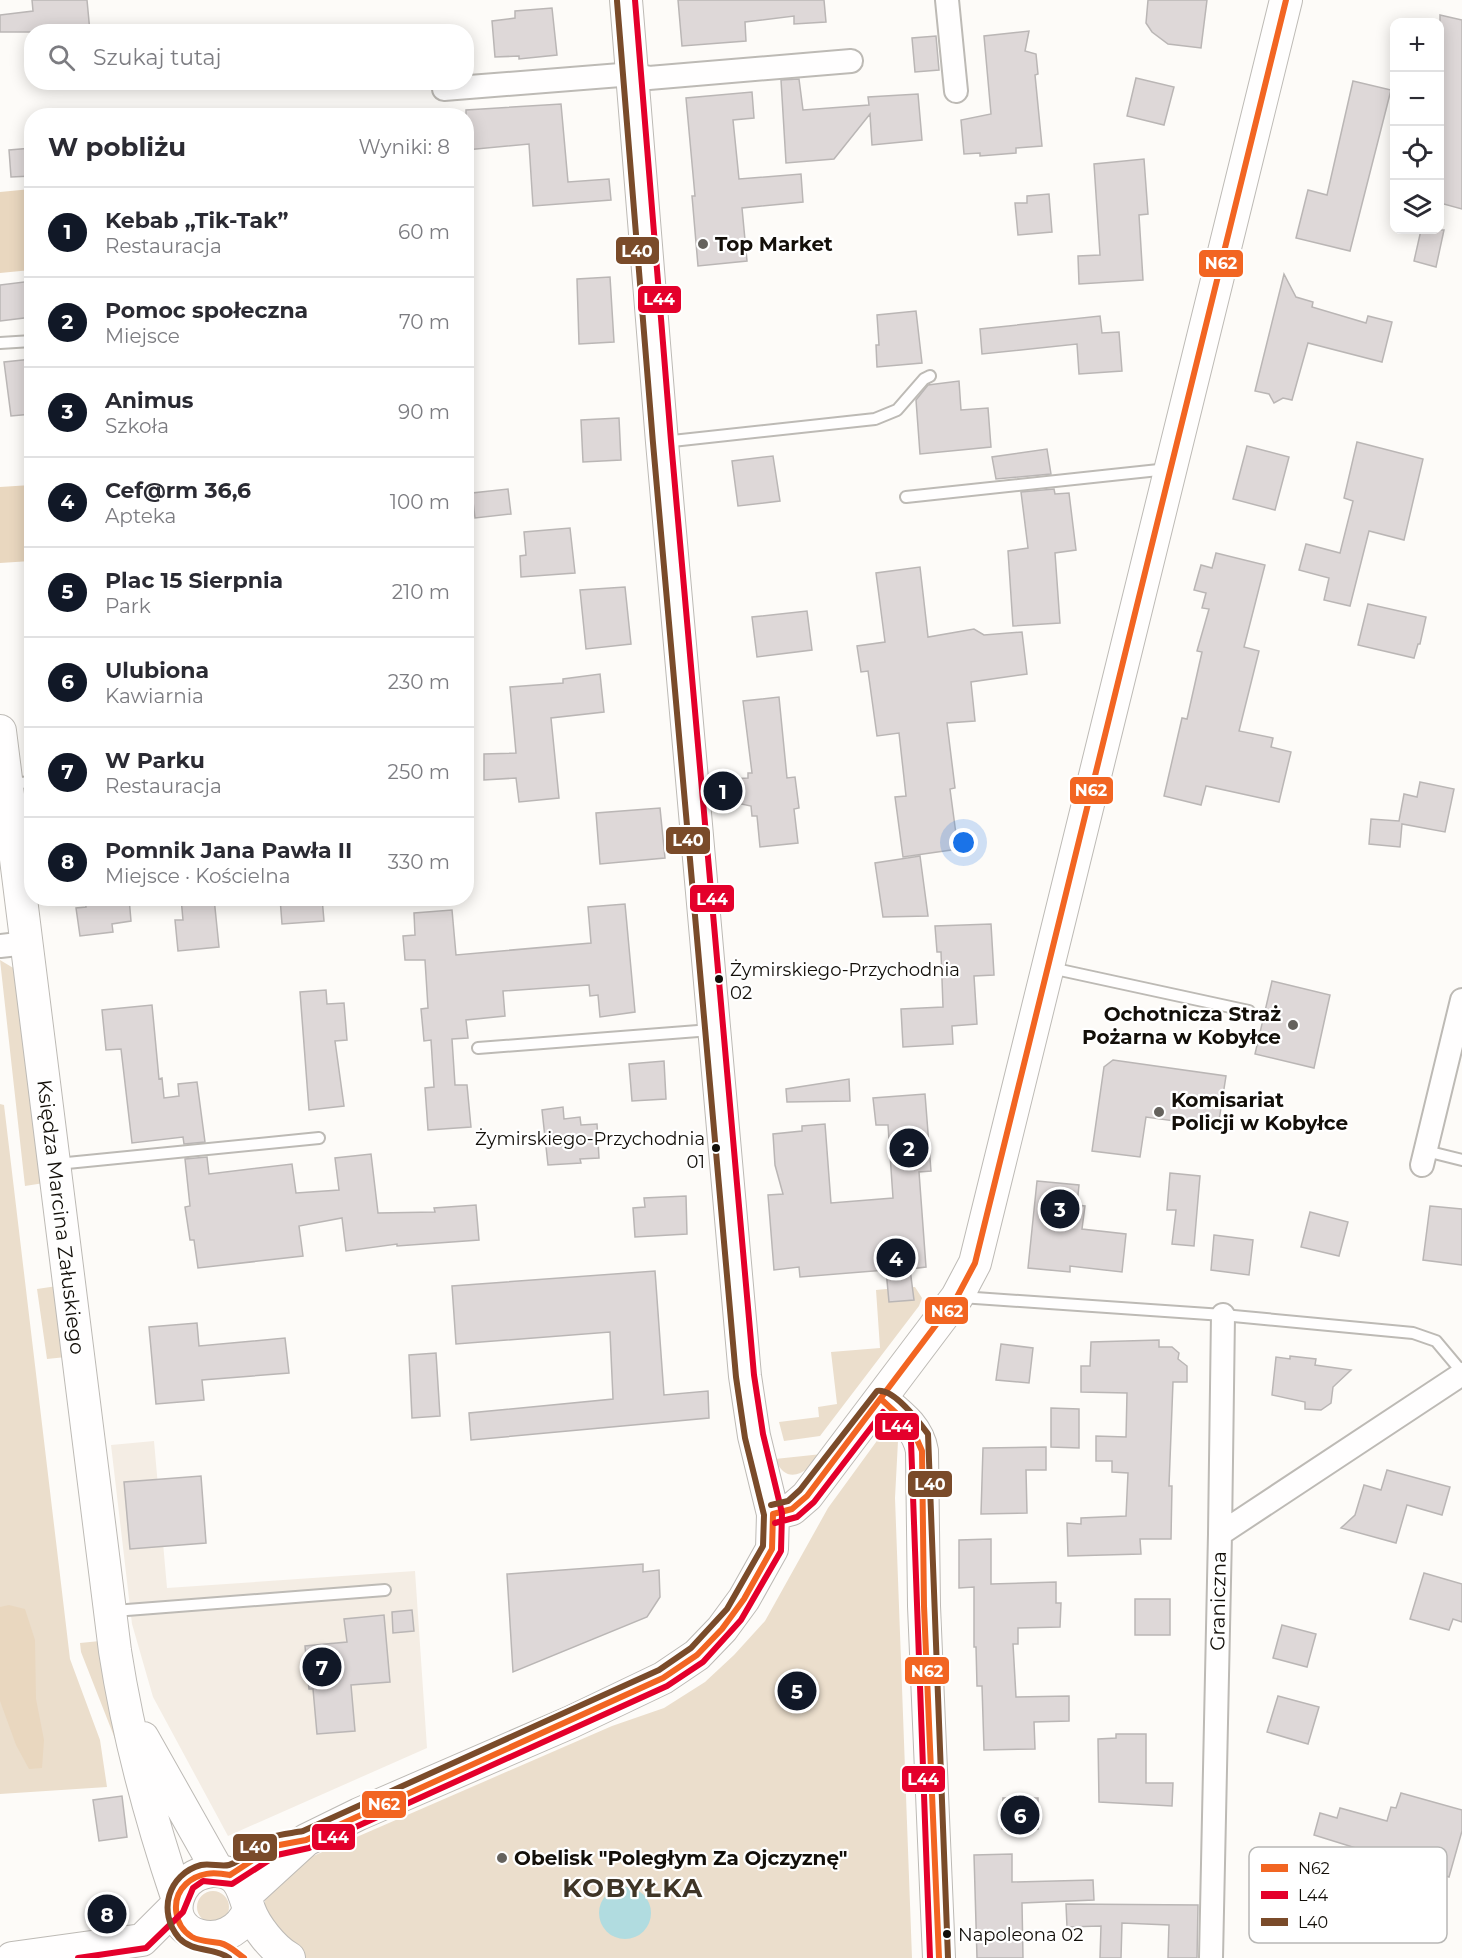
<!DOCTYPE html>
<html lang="pl">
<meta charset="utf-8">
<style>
body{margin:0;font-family:Montserrat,sans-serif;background:#f2f2f3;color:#2b2b33}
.controls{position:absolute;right:18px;top:18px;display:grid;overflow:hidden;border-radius:12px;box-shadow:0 3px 15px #0003}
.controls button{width:54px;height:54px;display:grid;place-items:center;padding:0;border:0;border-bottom:2px solid #e1e1e2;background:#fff;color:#2b2b33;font:30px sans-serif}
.you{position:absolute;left:964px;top:843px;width:21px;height:21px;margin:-15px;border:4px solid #fff;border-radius:50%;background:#1a73e8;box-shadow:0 0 0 9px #1a73e833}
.badge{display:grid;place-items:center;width:39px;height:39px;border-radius:50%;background:#111827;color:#fff;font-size:20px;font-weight:700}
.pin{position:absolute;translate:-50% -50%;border:3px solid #fff;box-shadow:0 2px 6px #0006}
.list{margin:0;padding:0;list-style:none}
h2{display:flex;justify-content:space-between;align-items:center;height:78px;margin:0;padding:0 24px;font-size:26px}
h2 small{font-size:20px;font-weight:400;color:#7c7c81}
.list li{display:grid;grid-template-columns:39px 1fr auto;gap:18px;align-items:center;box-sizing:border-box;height:90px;padding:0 24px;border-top:2px solid #e1e1e2}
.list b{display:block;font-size:22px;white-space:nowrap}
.list p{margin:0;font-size:20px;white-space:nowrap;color:#7c7c81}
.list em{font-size:20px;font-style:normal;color:#7c7c81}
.icon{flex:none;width:33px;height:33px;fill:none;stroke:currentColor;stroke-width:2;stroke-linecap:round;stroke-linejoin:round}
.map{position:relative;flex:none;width:1462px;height:1958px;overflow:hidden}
.search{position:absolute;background:#fff;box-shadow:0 3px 15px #0003;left:24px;top:24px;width:450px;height:66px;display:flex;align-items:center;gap:15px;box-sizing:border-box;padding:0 21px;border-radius:24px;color:#7c7c81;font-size:22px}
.panel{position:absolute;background:#fff;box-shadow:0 3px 15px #0003;left:24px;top:108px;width:450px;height:798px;border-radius:24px}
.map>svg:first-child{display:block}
</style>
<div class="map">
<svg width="1462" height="1958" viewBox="0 0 1462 1958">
<rect width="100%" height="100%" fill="#fdfbf8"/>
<path fill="#f4ede4" d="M154,1441L167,1588L415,1571L427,1748L228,1836L153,1697L132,1624L111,1445Z"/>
<path fill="#ebdecc" d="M0,960L15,969L44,1183L25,1186Z
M0,1104L4,1105L70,1659L100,1740L107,1787L0,1794Z
M57,1286L66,1357L47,1359L37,1289Z
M907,1287H915L922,1298L919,1306L820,1436L784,1441L779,1422L819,1417L818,1407L837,1404L831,1352L880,1348L876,1290Z
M884,1436L898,1441L895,1498L912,1958H302L297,1954L265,1910V1889L290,1866L612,1726L664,1708L705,1682L734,1655L765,1621L828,1508L879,1438Z
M822,1454C809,1470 788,1489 775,1459Z
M100,1641L128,1772L81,1652L80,1643Z
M197 1907a16 16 0 1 1 32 0a16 16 0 1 1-32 0Z"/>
<path fill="#e9d7bf" d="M31,189V270L0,273V192Z
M31,485V561L0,563V487Z
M9,1605L25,1609L35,1640L36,1699L44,1740L42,1768L29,1769L16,1745L0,1701V1607Z"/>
<path fill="#b1dce0" d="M599 1913a26 26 0 1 1 52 0a26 26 0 1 1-52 0Z"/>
<path fill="#ded8d8" stroke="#bab6b5" stroke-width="1.5" d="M32,0H87L90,32H0V15L33,11Z
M678,0H824L826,22L794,24V16L745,22L746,41L682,46Z
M1148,0H1207L1201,48L1168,44L1152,32L1146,23Z
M552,8L557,55L519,59V56L495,57L492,21L515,18V11Z
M1440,15L1462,20V209L1440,203Z
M1029,31L1025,51L1036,54L1038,74L1035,75L1042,146L1016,148V153L980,156V153L964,154L961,120L991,114L984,36Z
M936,36L939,70L915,72L912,38Z
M1136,78L1174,87L1164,125L1127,116Z
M799,79L803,110L869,105L868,97L918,94L922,140L872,145L870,114L834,159L786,163L781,80Z
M1353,81L1391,90L1350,251L1296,238L1308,190L1327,195Z
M752,92L754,118L733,120L739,179L801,174L803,202L742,208L747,261L698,266L692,196H695L686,98Z
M561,104L568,182L609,179L611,200L533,206L529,144L466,150V110Z
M32,148V176L11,177L9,150Z
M1144,159L1148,214L1139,215L1143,280L1079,284L1078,256L1100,255L1094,164Z
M1049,194L1052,232L1018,235L1015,203H1027V196Z
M1421,230H1444L1436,267L1414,261Z
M1284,274L1296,297L1313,302L1312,307L1366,323L1368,316L1392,322L1382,362L1308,343L1292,400L1283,398L1274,403L1269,394L1255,391Z
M610,277L614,342L579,344L577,279Z
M32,281V317L0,321V285Z
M916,311L922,363L877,367L876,345H879L877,315Z
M1100,316L1102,333L1119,332L1122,371L1079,374L1077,344L982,354L980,329Z
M32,359V414L11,416L4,362Z
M959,381L961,410L988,408L991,447L920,454L916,400L928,385Z
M619,418L621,460L583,462L581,420Z
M1357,442L1423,459L1404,540L1369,531L1350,606L1324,600L1329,578L1299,570L1306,544L1340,553L1353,501L1344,498Z
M1247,446L1289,457L1275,510L1233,499Z
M1047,449L1051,474L996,479L992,457Z
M773,456L780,501L738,506L732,461Z
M508,489L511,514L475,518L472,493Z
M1054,489L1055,494L1069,493L1076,550L1055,553L1060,623L1013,626L1008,551L1028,548L1021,492Z
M570,528L575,573L521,577L520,556L526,555L524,532Z
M1216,553L1265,565L1244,647L1259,651L1239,731L1273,738L1271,747L1291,752L1279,802L1206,786L1201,805L1164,796L1182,718L1187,719L1202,652L1197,651L1209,609L1202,608L1206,593L1194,590L1201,565L1212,568Z
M920,567L928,637L974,629L984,635L1022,632L1027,674L971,682L975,721L947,723L955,788L950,789L958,849L903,857L895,797L906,796L899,733L877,736L868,671L861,672L857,646L885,642L876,573Z
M625,587L631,644L586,649L580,590Z
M1368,604L1426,617L1420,644H1418L1414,658L1358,645Z
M807,611L812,650L757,657L752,617Z
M600,674L604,712L551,718L559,798L519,802L516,778L484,780V754L516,753L510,687L563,683V679Z
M779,697L787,778L795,777L799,808L794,809L798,843L760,847L757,816H752L751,806L732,802L731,779L748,778V773H752L743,701Z
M1420,782L1454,789L1445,832L1402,824L1400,847L1369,844L1371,819L1399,821L1404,794L1417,797Z
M660,808L665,858L600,864L596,813Z
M920,856L928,916L883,917L875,863Z
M85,898H129L131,921L112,924L113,932L80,936L76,908L86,907Z
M181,898H214L219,947L178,951L175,920H183Z
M280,898H322L324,921L282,924Z
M625,904L635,1012L600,1017L598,995L590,996L589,985L503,991L505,1016L466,1020L468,1038L452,1039L455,1085H467L471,1127L428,1130L425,1088L434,1087L431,1040L424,1041L421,1009L428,1008L425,960H405L403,936L415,935L414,913L452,910L456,955L591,943L588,907Z
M991,924L994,975L974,976L977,1024L952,1026L953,1044L903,1047L901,1009L943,1007L941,952H937L935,926Z
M1272,981L1330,995L1314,1068L1255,1054Z
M326,990L327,1004L344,1003L347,1040L335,1041L344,1106L309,1110L300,992Z
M152,1005L159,1079L162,1078L164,1098L179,1096L178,1084L197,1082L205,1142L184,1144L183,1137L132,1143L121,1049L106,1050L102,1010Z
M1113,1060L1226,1076L1218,1127L1146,1117L1140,1157L1092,1151L1104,1067Z
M664,1061L666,1099L632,1101L629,1064Z
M849,1079L850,1101L787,1102L786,1089Z
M925,1094L931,1171L919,1172L926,1267L910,1269L914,1300L889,1302L886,1270L800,1277L799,1267L774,1270L768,1195L783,1194L775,1165L773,1134L802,1131V1126L825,1124L831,1203L893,1198L888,1125H876L873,1098Z
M563,1107L564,1119L580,1117L581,1125L597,1124L599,1158L580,1159L581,1163L548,1165L542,1110Z
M371,1154L378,1213L435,1212L434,1208L476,1205L479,1240L397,1246V1244L346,1251L342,1218L299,1226L303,1256L198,1268L194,1240H190L185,1207L190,1206L185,1159L207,1157L209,1174L292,1164L296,1193L339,1190L335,1158Z
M1170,1173L1200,1176L1194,1246L1172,1244L1176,1210H1167Z
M1037,1181L1079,1185L1077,1205L1085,1206L1082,1229L1126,1234L1122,1272L1070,1266V1272L1028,1268Z
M686,1196L687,1234L635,1237L633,1208L645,1207L644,1198Z
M1430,1206L1462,1209V1265L1423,1260Z
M1310,1212L1348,1222L1339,1256L1301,1247Z
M1214,1235L1253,1240L1249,1275L1211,1270Z
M655,1271L664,1395L708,1391L709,1418L471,1440L469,1413L613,1399L610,1332L456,1344L452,1286Z
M197,1323L199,1346L285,1338L289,1373L202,1380L204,1400L156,1404L149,1327Z
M1159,1340V1347H1172L1179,1353L1178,1359L1187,1366V1382H1173L1169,1486H1172L1171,1539H1140L1141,1554L1068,1556L1067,1523L1081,1524V1518L1126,1516L1128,1473L1112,1472V1461H1096V1436L1126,1437L1127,1393L1081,1392V1366H1090L1091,1342Z
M1001,1344L1033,1348L1029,1383L996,1380Z
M436,1353L440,1416L412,1418L409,1355Z
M1290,1356L1316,1359L1315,1365L1351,1370L1333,1387L1331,1403L1321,1410L1305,1409V1402L1272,1395L1276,1357L1290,1359Z
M1051,1408L1079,1409V1448L1051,1447Z
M1046,1447V1470H1026L1027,1513L981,1514L983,1448Z
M1387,1470L1450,1487L1442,1515L1407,1505L1396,1543L1341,1528L1355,1515L1364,1485L1381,1490Z
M201,1476L206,1543L130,1549L124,1482Z
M991,1539V1584L1056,1582V1603H1061L1060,1627L1018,1628V1644H1013L1016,1697L1069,1696V1721L1034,1722L1035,1749L984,1750L982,1686H977L976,1647H974V1587L959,1588V1540Z
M643,1564V1572L659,1570L660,1597L647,1617L513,1672L507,1574Z
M1424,1573L1462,1584V1622L1453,1619L1449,1630L1410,1619Z
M1135,1599H1170V1635H1135Z
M412,1610L414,1631L393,1633L392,1612Z
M384,1615L390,1682L351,1685L355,1731L317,1734L313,1689H309L305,1646L347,1642L344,1619Z
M1282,1625L1316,1634L1307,1667L1273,1658Z
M1278,1696L1319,1707L1308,1744L1267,1732Z
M1116,1734H1146V1783H1173L1172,1806L1099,1802L1098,1739L1116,1738Z
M1401,1793L1462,1810V1831L1449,1877L1314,1835L1320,1813L1337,1818L1340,1808L1387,1821L1391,1807L1396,1808Z
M122,1796L127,1837L99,1841L93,1800Z
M1003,1798H1038V1829H1002Z
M1012,1854V1882L1093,1880L1094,1900L1022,1903L1023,1958H977L974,1855Z
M1066,1904L1198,1905L1197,1958H1168L1169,1925L1122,1923L1121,1958H1100L1101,1926L1067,1927Z"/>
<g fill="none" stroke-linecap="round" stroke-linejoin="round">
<g stroke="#bdbab5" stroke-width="14">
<path id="lane" d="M0,343L32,341
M663,442L875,419L897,410L924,379L930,376
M906,497L1168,469
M8,784L32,782
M1051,968L1249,1011
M478,1048L711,1030
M1426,1151L1462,1160
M57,1164L319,1138
M961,1297L1223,1315L1413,1333L1436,1341L1462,1372
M114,1611L385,1590"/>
</g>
<g stroke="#bdbab5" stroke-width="26">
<path id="street" d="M947,0L956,91
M444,89L633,74L649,78L851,61
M0,946L27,943
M1422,1165L1462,1000
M1220,1534L1223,1315
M1211,1958L1220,1534L1462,1374"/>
</g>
<g stroke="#bdbab5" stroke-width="34">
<path id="secondary" d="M0,731L115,1651C128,1735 150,1817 177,1897
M881,1399C899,1414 918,1427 922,1451L924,1606L939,1958
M773,1514L792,1509L807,1496L957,1297L975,1263L1286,0
M143,1738L218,1871
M247,1894L306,1840L359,1814L571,1722L663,1678L697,1655L722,1629L744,1599L772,1549L773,1514L754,1436L745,1376L662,442L626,0
M249,1909C231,1958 156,1937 182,1889C189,1877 199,1873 212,1871C239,1869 243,1890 249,1909C255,1926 273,1949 289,1958
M12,1958L142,1940L176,1906"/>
</g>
<use href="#lane" stroke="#fffefe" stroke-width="10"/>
<use href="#street" stroke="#fffefe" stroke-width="22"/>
<use href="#secondary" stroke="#fffefe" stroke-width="32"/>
<g stroke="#fff" stroke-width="10">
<path id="bus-1" d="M881,1399L912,1428L922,1451L924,1606L939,1958
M773,1514L792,1509L807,1496L957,1297L975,1263L1286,0
M230,1875L274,1846L306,1840L663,1678L697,1655L722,1629L744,1599L772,1549L773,1514
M230,1875C213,1872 199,1872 186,1884C170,1899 174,1926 192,1937C201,1942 211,1941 220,1943C229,1945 236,1952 244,1958"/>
</g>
<g stroke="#fff" stroke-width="10">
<path id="bus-2" d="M775,1523L797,1517L814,1502L883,1412L911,1441L930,1958
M78,1958L146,1948L183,1912L193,1888L203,1881L232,1884L277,1855L309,1848L667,1686L703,1662L741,1620L781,1551L782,1513L763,1434L754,1375L671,441L635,0"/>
</g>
<g stroke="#fff" stroke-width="10">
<path id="bus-3" d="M771,1505L788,1501L800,1490L877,1391C894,1388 919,1422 928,1434L948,1958
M229,1958C214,1947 193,1953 179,1938C157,1912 168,1874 201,1865C210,1863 221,1867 229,1865C244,1861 256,1843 271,1837C281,1834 293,1833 303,1831L659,1670L691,1648L727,1609L763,1546L764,1515L745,1438L736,1377L653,443L617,1"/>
</g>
<use href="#bus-1" stroke="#f26522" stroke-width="6"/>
<use href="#bus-2" stroke="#e4002b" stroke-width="6"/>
<use href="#bus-3" stroke="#7a4b2a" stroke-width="6"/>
</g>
<g fill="#65625d" stroke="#fff" stroke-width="2">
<circle cx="703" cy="244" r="6"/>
<circle cx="1293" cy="1025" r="6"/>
<circle cx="1159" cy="1112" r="6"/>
<circle cx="502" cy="1858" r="6"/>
</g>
<g fill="#130f09" stroke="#fff" stroke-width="2">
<circle cx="719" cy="979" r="5"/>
<circle cx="716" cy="1148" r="5"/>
<circle cx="947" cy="1934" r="5"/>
</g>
<g text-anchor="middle" stroke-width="4.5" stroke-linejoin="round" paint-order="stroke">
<g font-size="18" fill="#130f09" stroke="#fff" text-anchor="start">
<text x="730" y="976">Żymirskiego-Przychodnia<tspan x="730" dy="23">02</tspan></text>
<text x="705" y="1145" text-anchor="end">Żymirskiego-Przychodnia<tspan x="705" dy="23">01</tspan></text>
<text x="958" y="1941">Napoleona 02</text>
</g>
<g font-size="20" font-weight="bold" fill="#130f09" stroke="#fff" text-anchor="start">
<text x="715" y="251">Top Market</text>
<text x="1281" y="1021" text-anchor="end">Ochotnicza Straż<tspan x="1281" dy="23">Pożarna w Kobyłce</tspan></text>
<text x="1171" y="1107">Komisariat<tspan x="1171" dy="23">Policji w Kobyłce</tspan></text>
<text x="514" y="1865">Obelisk "Poległym Za Ojczyznę"</text>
</g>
<g font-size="20" fill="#130f09" stroke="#fff">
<text transform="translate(61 1217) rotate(83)" y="7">Księdza Marcina Załuskiego</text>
<text transform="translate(1218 1601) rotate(-89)" y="7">Graniczna</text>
</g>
<g font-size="26" font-weight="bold" letter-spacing="1.5" fill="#3f3527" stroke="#fff">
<text x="633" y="1897">KOBYŁKA</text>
</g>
</g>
<rect x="1249" y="1847" width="198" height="96" rx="9" fill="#fff" stroke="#b8b7b5" stroke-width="1.5"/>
<rect x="1261" y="1864" width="27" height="8" fill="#f26522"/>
<rect x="1261" y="1891" width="27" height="8" fill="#e4002b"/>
<rect x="1261" y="1918" width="27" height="8" fill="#7a4b2a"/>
<g font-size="16" fill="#130f09">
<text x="1298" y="1874">N62</text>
<text x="1298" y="1901">L44</text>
<text x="1298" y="1928">L40</text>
</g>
<g stroke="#fff" stroke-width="2">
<rect x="615" y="236" width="45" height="29" rx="6" fill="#7a4b2a"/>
<rect x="1198" y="249" width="46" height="29" rx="6" fill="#f26522"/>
<rect x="637" y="285" width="45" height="29" rx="6" fill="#e4002b"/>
<rect x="1069" y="776" width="45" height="29" rx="6" fill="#f26522"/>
<rect x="665" y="826" width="46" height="29" rx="6" fill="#7a4b2a"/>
<rect x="689" y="884" width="46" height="29" rx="6" fill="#e4002b"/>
<rect x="924" y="1296" width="45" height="29" rx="6" fill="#f26522"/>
<rect x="874" y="1412" width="46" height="29" rx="6" fill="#e4002b"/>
<rect x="907" y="1470" width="46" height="28" rx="6" fill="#7a4b2a"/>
<rect x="904" y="1656" width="46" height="29" rx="6" fill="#f26522"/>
<rect x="901" y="1765" width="45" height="28" rx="6" fill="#e4002b"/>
<rect x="361" y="1790" width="46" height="29" rx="6" fill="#f26522"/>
<rect x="311" y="1823" width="45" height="28" rx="6" fill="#e4002b"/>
<rect x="232" y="1833" width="46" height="29" rx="6" fill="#7a4b2a"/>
</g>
<g font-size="16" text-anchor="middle" font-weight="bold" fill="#fff">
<text x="637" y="257">L40</text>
<text x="1221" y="269">N62</text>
<text x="659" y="305">L44</text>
<text x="1091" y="796">N62</text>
<text x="688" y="846">L40</text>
<text x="712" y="905">L44</text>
<text x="947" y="1317">N62</text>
<text x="897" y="1432">L44</text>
<text x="930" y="1490">L40</text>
<text x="927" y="1677">N62</text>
<text x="923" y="1785">L44</text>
<text x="384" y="1810">N62</text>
<text x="333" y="1843">L44</text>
<text x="255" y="1853">L40</text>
</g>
</svg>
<div class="controls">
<button>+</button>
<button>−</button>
<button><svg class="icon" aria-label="locate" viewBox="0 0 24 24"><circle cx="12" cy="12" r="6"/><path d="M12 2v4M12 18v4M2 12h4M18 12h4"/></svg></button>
<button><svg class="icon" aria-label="layers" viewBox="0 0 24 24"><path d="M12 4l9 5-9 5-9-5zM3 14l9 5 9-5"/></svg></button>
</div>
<div class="you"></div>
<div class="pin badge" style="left:723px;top:791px">1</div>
<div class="pin badge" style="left:909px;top:1148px">2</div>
<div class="pin badge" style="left:1060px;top:1209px">3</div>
<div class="pin badge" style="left:896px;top:1258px">4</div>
<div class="pin badge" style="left:797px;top:1691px">5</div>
<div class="pin badge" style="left:1020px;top:1815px">6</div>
<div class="pin badge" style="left:322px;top:1667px">7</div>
<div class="pin badge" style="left:107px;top:1914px">8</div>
<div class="search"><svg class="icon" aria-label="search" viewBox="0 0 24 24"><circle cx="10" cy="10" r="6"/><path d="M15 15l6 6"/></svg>Szukaj tutaj</div>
<section class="panel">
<h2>W pobliżu<small>Wyniki: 8</small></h2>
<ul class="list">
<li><span class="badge">1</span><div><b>Kebab „Tik-Tak”</b><p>Restauracja</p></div><em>60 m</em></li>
<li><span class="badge">2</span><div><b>Pomoc społeczna</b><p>Miejsce</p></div><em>70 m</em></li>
<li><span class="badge">3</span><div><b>Animus</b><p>Szkoła</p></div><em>90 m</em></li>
<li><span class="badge">4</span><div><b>Cef@rm 36,6</b><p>Apteka</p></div><em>100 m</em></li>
<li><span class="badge">5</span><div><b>Plac 15 Sierpnia</b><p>Park</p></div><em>210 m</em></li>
<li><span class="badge">6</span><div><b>Ulubiona</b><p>Kawiarnia</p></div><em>230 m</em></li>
<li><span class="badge">7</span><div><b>W Parku</b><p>Restauracja</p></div><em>250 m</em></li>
<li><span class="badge">8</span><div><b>Pomnik Jana Pawła II</b><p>Miejsce · Kościelna</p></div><em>330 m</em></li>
</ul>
</section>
</div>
